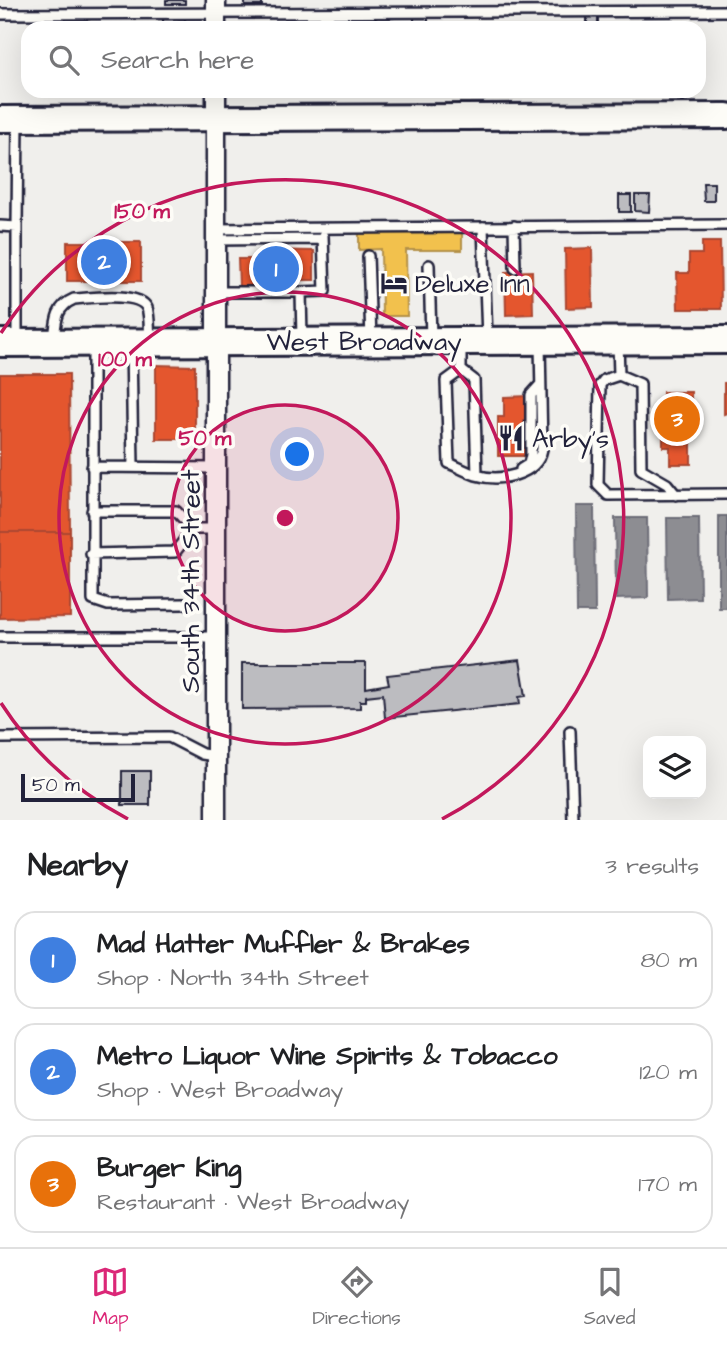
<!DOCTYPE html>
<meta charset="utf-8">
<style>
body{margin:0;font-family:"Architects Daughter",sans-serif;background:#f2f2f2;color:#202124}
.controls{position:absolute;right:21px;bottom:21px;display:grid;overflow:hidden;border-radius:14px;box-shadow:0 7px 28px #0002}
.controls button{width:63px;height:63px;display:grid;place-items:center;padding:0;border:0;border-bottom:2px solid #e0e0e0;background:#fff;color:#202124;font:35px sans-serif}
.scale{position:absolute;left:21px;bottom:18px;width:114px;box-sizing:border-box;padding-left:7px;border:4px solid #22223b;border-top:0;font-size:19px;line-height:24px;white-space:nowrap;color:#22223b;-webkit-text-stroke:5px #fdfcf7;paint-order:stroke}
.you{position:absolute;left:298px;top:455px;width:24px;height:24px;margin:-18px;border:5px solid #fff;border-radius:50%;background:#1a73e8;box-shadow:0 0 0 10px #1a73e833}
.badge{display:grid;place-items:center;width:46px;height:46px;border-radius:50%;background:#db2777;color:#fff;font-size:23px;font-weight:700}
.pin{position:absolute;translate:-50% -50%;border:4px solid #fff;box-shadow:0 2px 7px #0006}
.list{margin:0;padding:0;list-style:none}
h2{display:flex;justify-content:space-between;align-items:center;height:91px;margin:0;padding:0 28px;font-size:30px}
h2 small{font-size:23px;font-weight:400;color:#757577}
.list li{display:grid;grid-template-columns:46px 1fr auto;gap:21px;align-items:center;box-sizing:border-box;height:98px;margin:0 14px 14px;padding:0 14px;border:2px solid #e0e0e0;border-radius:21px}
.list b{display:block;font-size:26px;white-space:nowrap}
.list p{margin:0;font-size:23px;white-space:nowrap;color:#757577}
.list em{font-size:23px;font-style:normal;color:#757577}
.icon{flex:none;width:38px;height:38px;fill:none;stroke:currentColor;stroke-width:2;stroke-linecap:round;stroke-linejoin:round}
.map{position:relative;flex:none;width:727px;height:820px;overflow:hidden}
.search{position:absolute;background:#fff;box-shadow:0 7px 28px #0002;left:21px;right:21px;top:21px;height:77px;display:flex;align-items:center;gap:18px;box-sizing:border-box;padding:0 24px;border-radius:21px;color:#757577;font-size:26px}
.sheet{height:427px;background:#fff}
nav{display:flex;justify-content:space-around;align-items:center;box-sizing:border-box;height:98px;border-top:2px solid #e0e0e0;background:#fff;font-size:19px;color:#757577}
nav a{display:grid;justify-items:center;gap:4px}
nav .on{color:#db2777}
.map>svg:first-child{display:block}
</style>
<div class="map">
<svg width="727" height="820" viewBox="0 0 727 820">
<rect width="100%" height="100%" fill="#f0efec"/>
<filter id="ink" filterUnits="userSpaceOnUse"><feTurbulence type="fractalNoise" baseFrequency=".0143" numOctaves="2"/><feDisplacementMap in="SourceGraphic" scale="14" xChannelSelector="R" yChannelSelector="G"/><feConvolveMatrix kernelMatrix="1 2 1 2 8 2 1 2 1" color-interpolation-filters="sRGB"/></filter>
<g filter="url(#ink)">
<path fill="#f2c14e" stroke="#b49148" stroke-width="2" d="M462,231V250H406L407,316H382L381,249L359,250V232Z"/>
<path fill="#e4572e" stroke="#aa4732" stroke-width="2" d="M67,242H141V281H67Z
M702,242H720L721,309H678L677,273H689V254H702Z
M592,248L593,307L566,308L565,249Z
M262,250L314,251V280H262V286H239L238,259H262Z
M532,271L533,314L506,315L505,272Z
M156,365L195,366V439H156Z
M0,374H69L70,532H0Z
M724,383H727V413L724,414Z
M663,392H691V464H670V447H663Z
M529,396V420H524V456H498V417H504V397Z
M0,532H70V617L0,618Z"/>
<path fill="#8d8d92" stroke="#6d6d78" stroke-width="2" d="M576,506H594L595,612H577Z
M719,516H727V608H719Z
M615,518H647L648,598L616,599Z
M667,518H699L700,598L668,599Z"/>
<path fill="#bcbcc0" stroke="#22223b" stroke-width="2" d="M166,0H185V4H166Z
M245,0H262V6H245Z
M414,14H428V28H414Z
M587,15H598V28H587Z
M163,16H185V28H163Z
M703,183H714V201H704Z
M619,195H631V212H619Z
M635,195H650L649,212L635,211Z
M520,660L526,696L519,697L520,704L385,718L383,694L366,696V701H360V708L242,709V663H366V688L389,684L387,675Z
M122,771H150V805H122Z"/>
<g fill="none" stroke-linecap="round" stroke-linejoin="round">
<g stroke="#22223b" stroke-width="14">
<path id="lane" d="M0,14L727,11
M0,226L17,227V341
M514,226L515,268
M17,227L18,120
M483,227L487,338
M216,229L727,225
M216,240L323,239
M368,256L371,339
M429,265L431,339
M216,292H301L302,339
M301,292L325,291L323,236
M54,341C56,322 55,307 74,299C90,298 139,291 147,308C150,317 149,331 150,341
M618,342L619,375
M461,343V370L474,380L477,475
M93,344V600L108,605L184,604
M131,344L133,467
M461,370L446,381L449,463C458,467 467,472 476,475C499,482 537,476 542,449L540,343
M92,467L216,468
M521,469L529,464L531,455V395L540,385
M676,495L667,484L641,469L640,384L619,375L604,380L600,385L598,485L608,495L727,494
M92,511H176L193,529H216
M91,554L175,552L193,529
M0,637H216
M570,731L573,820
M0,738L169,737L202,754L216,756"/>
</g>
<g stroke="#22223b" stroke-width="23">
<path id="street" d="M216,0V28
M216,820V91"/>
</g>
<g stroke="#22223b" stroke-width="30">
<path id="secondary" d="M0,119L727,116"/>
</g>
<g stroke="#22223b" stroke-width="32">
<path id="primary" d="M0,343L727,340"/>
</g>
<use href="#lane" stroke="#fdfcf7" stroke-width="9"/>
<use href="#street" stroke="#fdfcf7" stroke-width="18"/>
<use href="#secondary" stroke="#fdfcf7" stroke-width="24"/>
<use href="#primary" stroke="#fdfcf7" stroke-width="26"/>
</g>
</g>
<circle cx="285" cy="518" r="113" fill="#c2185b" fill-opacity=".12"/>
<g fill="none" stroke="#c2185b" stroke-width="3.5">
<circle cx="285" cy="518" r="113"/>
<circle cx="285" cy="518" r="226"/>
<path d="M128 819A339 339 0 0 1 1 703M1 333A339 339 0 1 1 442 819"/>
</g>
<defs>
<g id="hotel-bare" transform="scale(2.1)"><path d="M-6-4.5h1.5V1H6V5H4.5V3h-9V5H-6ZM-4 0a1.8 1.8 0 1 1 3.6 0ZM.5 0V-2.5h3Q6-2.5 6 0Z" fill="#22223b" stroke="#fdfcf7" stroke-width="2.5" paint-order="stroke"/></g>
<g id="restaurant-bare" transform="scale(2.1)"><path d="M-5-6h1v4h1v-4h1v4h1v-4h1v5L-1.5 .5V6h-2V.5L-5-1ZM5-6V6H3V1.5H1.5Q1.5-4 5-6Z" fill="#22223b" stroke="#fdfcf7" stroke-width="2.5" paint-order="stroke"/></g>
</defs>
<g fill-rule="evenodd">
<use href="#hotel-bare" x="394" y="283"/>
<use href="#restaurant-bare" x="511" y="438"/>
</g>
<g text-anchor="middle" stroke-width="7" stroke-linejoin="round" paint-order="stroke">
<g font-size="26" fill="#22223b" stroke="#fdfcf7" text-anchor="start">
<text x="415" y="292">Deluxe Inn</text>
<text x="532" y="447">Arby's</text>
</g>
<g font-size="26" fill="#22223b" stroke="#fdfcf7">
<text x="364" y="350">West Broadway</text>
<text transform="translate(190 581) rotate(-90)" y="9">South 34th Street</text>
</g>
</g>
<circle cx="285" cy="518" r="10" fill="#c2185b" stroke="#fdfcf7" stroke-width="3.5"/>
<g font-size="21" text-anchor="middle" font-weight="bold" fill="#c2185b" stroke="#fdfcf7" stroke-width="7" stroke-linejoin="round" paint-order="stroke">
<text x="142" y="218">150 m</text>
<text x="125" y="366">100 m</text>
<text x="205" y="445">50 m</text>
</g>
</svg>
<div class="controls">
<button><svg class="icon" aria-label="layers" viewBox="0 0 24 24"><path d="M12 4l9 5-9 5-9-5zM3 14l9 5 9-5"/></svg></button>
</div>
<div class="scale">50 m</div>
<div class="you"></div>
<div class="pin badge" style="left:276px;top:269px;background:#3f7fe0">1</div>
<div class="pin badge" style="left:104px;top:262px;background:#3f7fe0">2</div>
<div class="pin badge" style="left:677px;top:419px;background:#e8710a">3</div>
<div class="search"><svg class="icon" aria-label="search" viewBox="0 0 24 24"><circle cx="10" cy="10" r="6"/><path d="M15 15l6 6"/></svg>Search here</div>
</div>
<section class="sheet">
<h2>Nearby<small>3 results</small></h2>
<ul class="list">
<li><span class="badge" style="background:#3f7fe0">1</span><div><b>Mad Hatter Muffler &amp; Brakes</b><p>Shop · North 34th Street</p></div><em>80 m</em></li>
<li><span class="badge" style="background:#3f7fe0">2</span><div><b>Metro Liquor Wine Spirits &amp; Tobacco</b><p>Shop · West Broadway</p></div><em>120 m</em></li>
<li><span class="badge" style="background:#e8710a">3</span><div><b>Burger King</b><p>Restaurant · West Broadway</p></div><em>170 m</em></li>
</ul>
</section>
<nav>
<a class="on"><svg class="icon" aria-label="map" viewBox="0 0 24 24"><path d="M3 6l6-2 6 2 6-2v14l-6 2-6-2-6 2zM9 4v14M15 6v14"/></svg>Map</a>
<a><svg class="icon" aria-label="directions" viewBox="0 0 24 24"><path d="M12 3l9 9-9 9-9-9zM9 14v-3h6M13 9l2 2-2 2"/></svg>Directions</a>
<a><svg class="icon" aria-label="saved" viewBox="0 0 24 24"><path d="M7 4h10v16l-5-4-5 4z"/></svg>Saved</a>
</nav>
